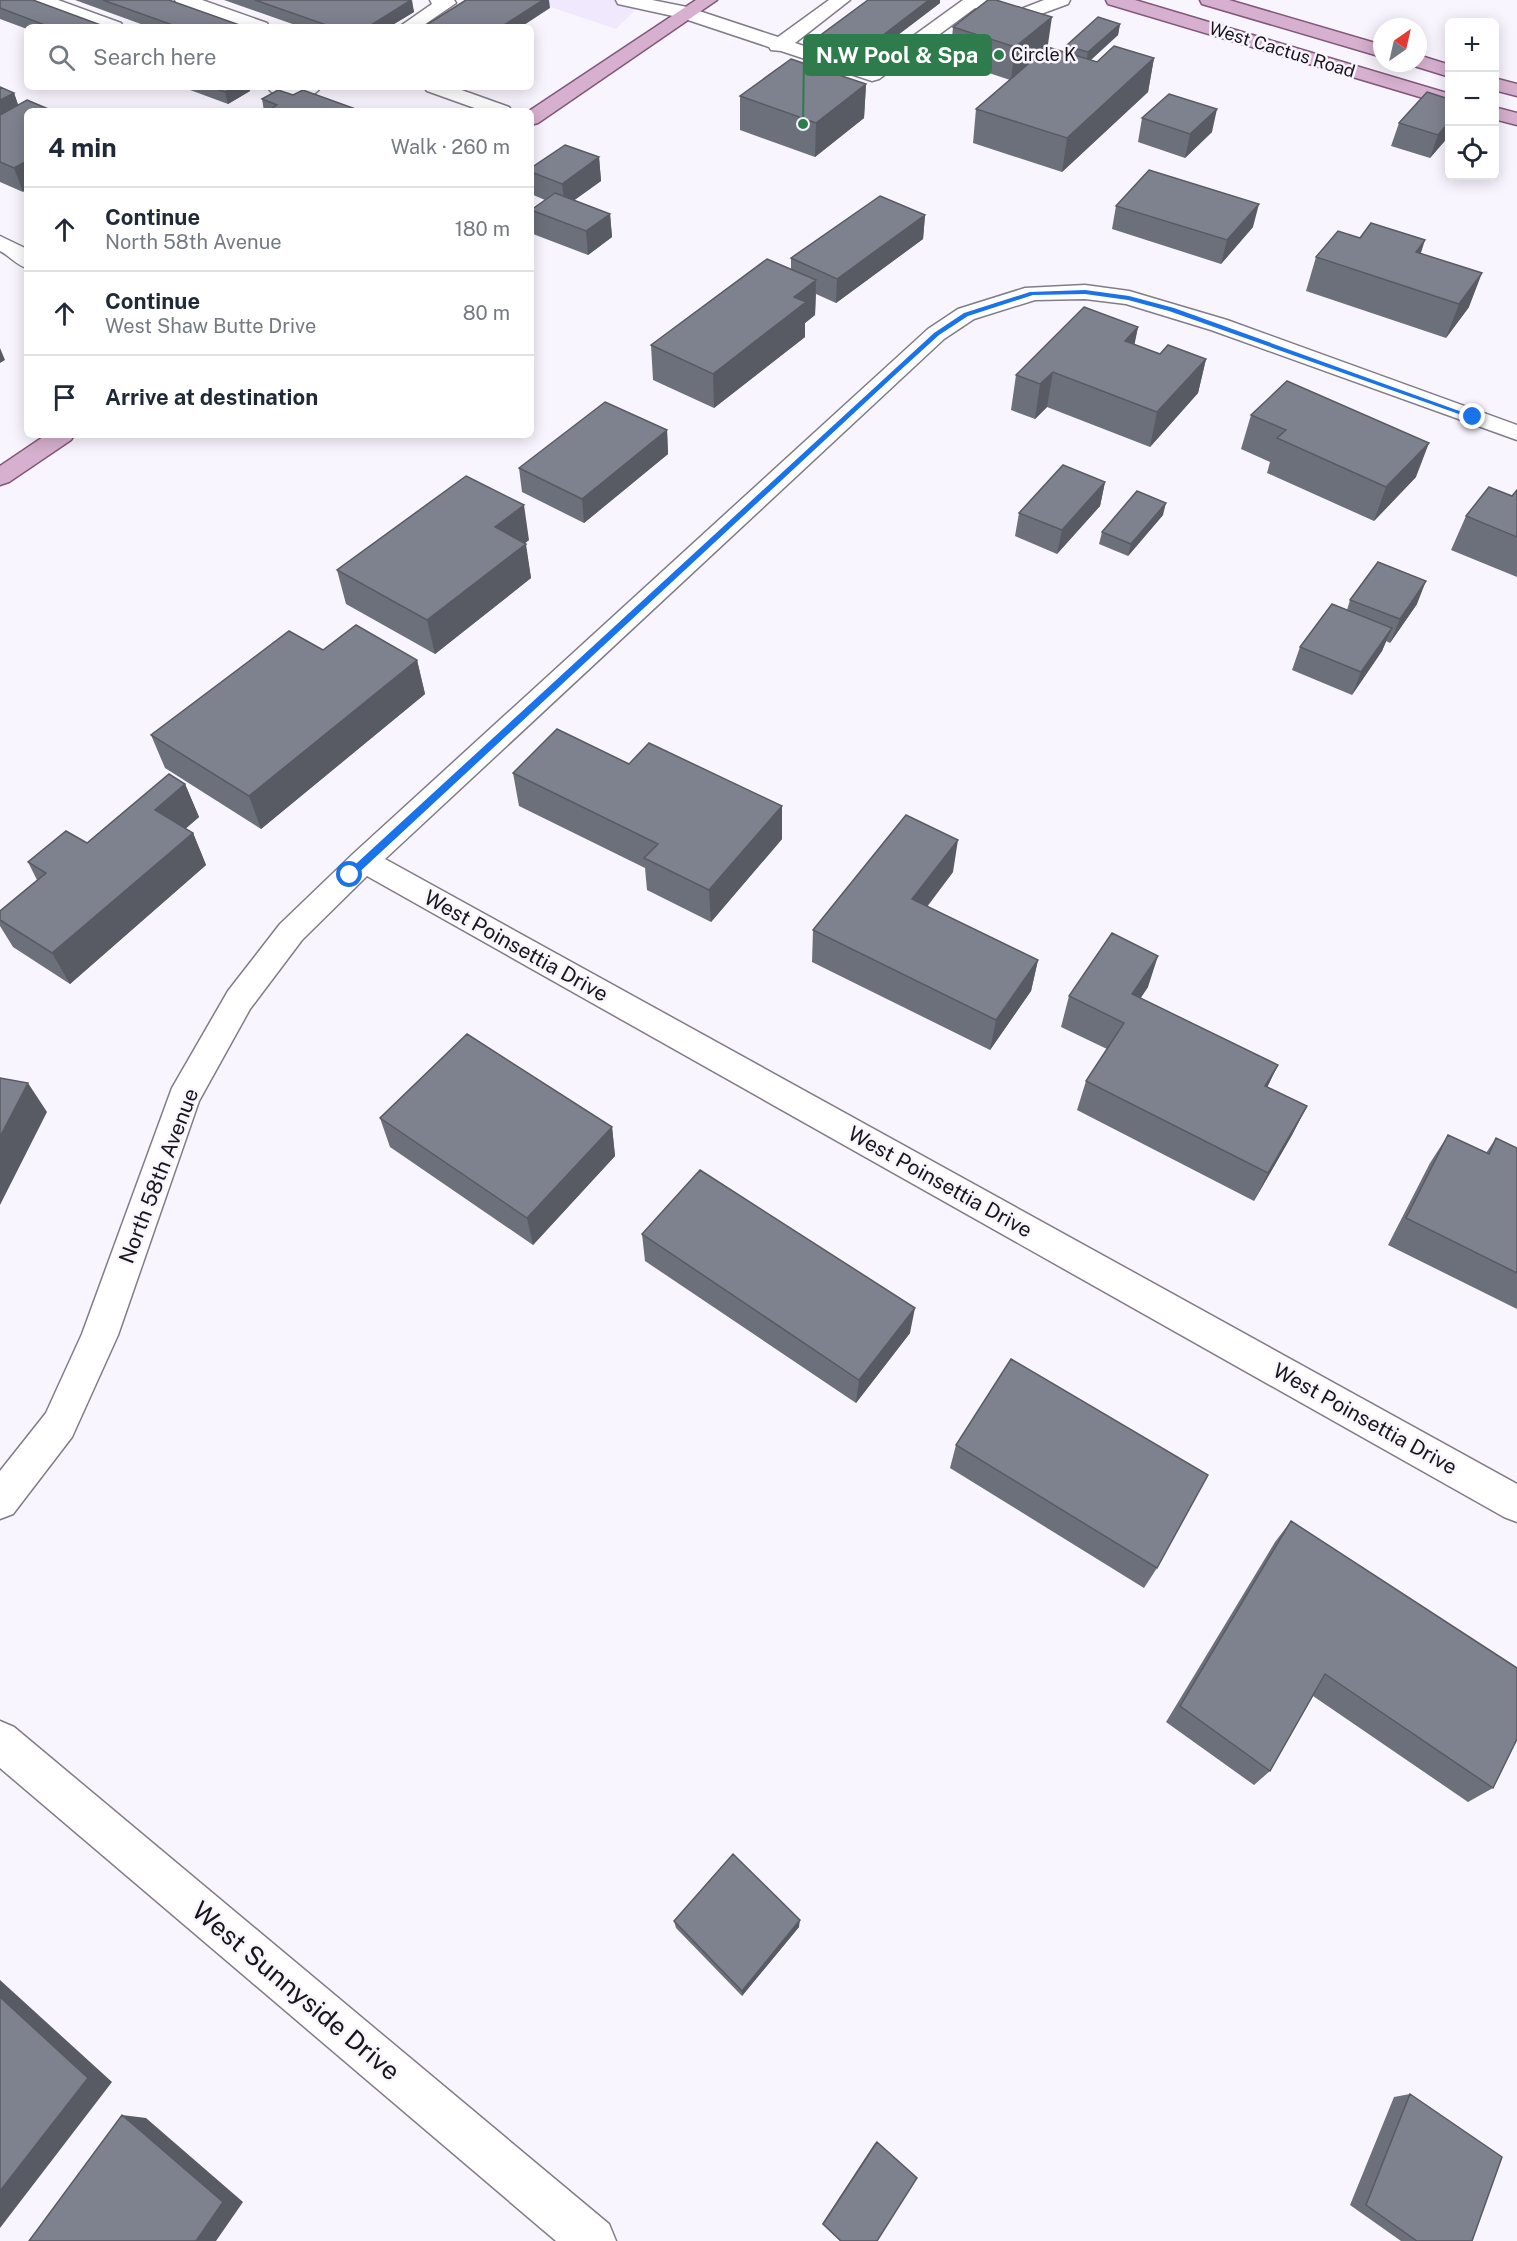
<!DOCTYPE html>
<meta charset="utf-8">
<style>
body{margin:0;font-family:"Public Sans",sans-serif;background:#f6f6f7;color:#1f2937}
.controls{position:absolute;right:18px;top:18px;display:grid;overflow:hidden;border-radius:9px;box-shadow:0 3px 15px #0003}
.controls button{width:54px;height:54px;display:grid;place-items:center;padding:0;border:0;border-bottom:2px solid #e0e1e3;background:#fff;color:#1f2937;font:30px sans-serif}
.compass{position:absolute;left:1373px;top:18px;width:54px;height:54px;border-radius:50%;background:#fff;box-shadow:0 3px 15px #0003;rotate:34deg}
.stop{position:absolute;width:18px;height:18px;margin:-14px;border:4px solid #1a73e8;border-radius:50%;background:#fff}
.stop.end{background:#1a73e8;border-color:#fff;box-shadow:0 2px 6px #0008}
.list{margin:0;padding:0;list-style:none}
h2{display:flex;justify-content:space-between;align-items:center;height:78px;margin:0;padding:0 24px;font-size:26px}
h2 small{font-size:20px;font-weight:400;color:#747a83}
.list li{display:grid;grid-template-columns:39px 1fr auto;gap:18px;align-items:center;box-sizing:border-box;height:84px;padding:0 24px;border-top:2px solid #e0e1e3}
.list b{display:block;font-size:22px;white-space:nowrap}
.list p{margin:0;font-size:20px;white-space:nowrap;color:#747a83}
.list em{font-size:20px;font-style:normal;color:#747a83}
.icon{flex:none;width:33px;height:33px;fill:none;stroke:currentColor;stroke-width:2;stroke-linecap:round;stroke-linejoin:round}
.map{position:relative;flex:none;width:1517px;height:2241px;overflow:hidden}
.search{position:absolute;background:#fff;box-shadow:0 3px 15px #0003;left:24px;top:24px;width:510px;height:66px;display:flex;align-items:center;gap:15px;box-sizing:border-box;padding:0 21px;border-radius:9px;color:#747a83;font-size:22px}
.panel{position:absolute;background:#fff;box-shadow:0 3px 15px #0003;left:24px;top:108px;width:510px;height:330px;border-radius:9px}
.map>svg:first-child{display:block}
</style>
<div class="map">
<svg width="1517" height="2241" viewBox="0 0 1517 2241">
<rect width="100%" height="100%" fill="#f9f5fe"/>
<path fill="#f0e8fd" d="M529,0H645L616,29Z"/>
<g fill="none" stroke-linecap="round" stroke-linejoin="round">
<g stroke="#817c89" stroke-width="3">
<path id="minor" d="M32,0H58L121,23L123,27H97L34,4Z
M175,0H202L267,23L269,27H242L177,4Z
M430,0H454L456,3L421,27H399L432,4Z
M616,0H652L687,7L778,37L829,0H850L795,43L869,68L963,0H986L1021,9L1044,0H1070L1068,4L1022,21L975,8L879,79L872,81L781,51L771,50L769,47L682,18L618,4Z
M267,87H321C309,104 279,104 267,87Z
M424,87H453L509,107L512,111H483L427,91Z
M0,236L27,249V268C16,265 10,256 0,251Z
M1085,285L1129,291L1227,320L1517,425V440L1211,330L1126,304L1085,299L1035,300L974,319L944,339L385,859L1517,1484V1522L1504,1517L367,876L302,940L250,1009L199,1101L118,1335L72,1437L13,1514L0,1519V1471L46,1413L82,1334L172,1088L228,991L280,924L354,853L928,329L958,309L1025,288Z
M0,1721L14,1727L609,2224L616,2241H556L0,1768Z"/>
</g>
<g stroke="#81587b" stroke-width="3">
<path id="major" d="M696,0H717L538,123L531,125L529,111Z
M1106,0H1135L1450,94V106L1108,4Z
M1200,0H1229L1382,45V57L1202,4Z
M1418,55L1450,65V77L1411,65L1410,63H1418Z
M1494,78L1517,84V96L1494,90Z
M1494,107L1517,113V125L1494,119Z
M46,435H74L71,440L9,482L0,485V466Z"/>
</g>
<use href="#minor" fill="#fff" fill-rule="evenodd"/>
<use href="#major" fill="#d6b0ce" fill-rule="evenodd"/>
</g>
<path fill="#6c707a" d="M0,0L106,27H27V29L0,19Z
M75,0H169L245,27H149Z
M224,0H411L414,12L389,27H301Z
M868,0H940V3L865,60L821,46L822,34Z
M1120,24L1118,35L1091,60L1097,62L1154,58L1148,92L1062,172L973,143L976,109L1010,80L950,60L953,27L1065,52L1066,46Z
M866,84L864,118L815,157L740,130V96Z
M0,87L14,93L18,105L23,192L0,182Z
M182,87H249L250,91L228,104Z
M293,95L361,111H264L262,99Z
M1142,118L1212,132L1185,158L1138,142Z
M1399,123L1449,136L1430,158L1391,146Z
M599,157L601,181L574,200L610,214L612,237L588,255L533,234L531,210L545,200L531,194V168Z
M1116,206L1253,227L1221,264L1112,229Z
M925,215L923,239L836,303L816,294L815,315L805,323V337L714,408L653,380L651,345L791,269V258Z
M1360,238L1421,253L1469,307L1446,338L1306,291L1316,257Z
M1138,327L1134,344L1160,354L1206,359L1198,393L1150,447L1047,407L1035,419L1011,410L1016,375Z
M1251,415L1416,477L1374,521L1267,473L1270,462L1241,449Z
M667,430L668,454L584,523L522,492L519,468Z
M1105,482L1100,506L1057,554L1015,536L1019,513Z
M1517,490V577L1451,550L1466,516L1512,496Z
M1163,515L1128,556L1099,544L1102,532Z
M529,540L525,543L531,578L435,654L346,604L337,570Z
M1350,600L1417,604L1390,643L1386,641L1382,651L1352,695L1292,670L1300,647L1347,610Z
M323,650L417,660L425,694L261,829L165,768L151,735Z
M629,764L782,806V839L711,922L647,890L645,868L519,806L513,773Z
M185,784L199,817L185,829L193,833L206,865L70,984L13,947L0,926V911L37,880L28,862L87,843Z
M953,872L927,907L1038,960L1031,991L990,1050L812,962L813,930Z
M1148,987L1140,998L1278,1065L1267,1087L1307,1106L1292,1135L1254,1201L1077,1110L1086,1081L1107,1049L1061,1027L1069,996Z
M380,1118L612,1127L615,1156L533,1245L390,1147Z
M1448,1135L1486,1153L1496,1138L1517,1148V1309L1388,1245L1430,1163Z
M642,1234L910,1333L856,1403L645,1261Z
M956,1445L1157,1568L1144,1588L950,1468Z
M1291,1521L1493,1788L1468,1802L1313,1696L1270,1771L1254,1785L1166,1722L1275,1542Z
M674,1921L799,1927L742,1996L676,1928Z
M1410,2094L1472,2241H1401L1350,2205L1394,2097Z
M877,2142L840,2241L822,2224L875,2143Z"/>
<path fill="#585b63" d="M412,0L414,12L389,27H368Z
M543,0H549L550,8L521,27H501Z
M929,0H940V3L865,60L866,48Z
M1052,17L1047,51L1011,80L1015,47Z
M1120,24L1118,35L1086,64L1088,52Z
M1154,58L1148,92L1062,172L1067,138Z
M866,84L864,118L815,157L816,123Z
M234,87H249L250,91L228,104L225,92Z
M14,93L22,116L0,129V100Z
M1217,109L1212,132L1185,158L1190,134Z
M1449,122V136L1430,158L1438,135Z
M599,157L601,181L565,207L562,184Z
M27,161V189L23,192L14,168Z
M1259,204L1253,227L1221,264L1227,240Z
M610,214L612,237L588,255L586,231Z
M925,215L923,239L836,303L837,279Z
M1425,240L1414,275L1416,252Z
M1482,273L1469,307L1446,338L1459,304Z
M816,280L815,315L805,323V337L714,408L713,374L794,297Z
M1138,327L1131,362L1125,341Z
M0,348L5,360L0,363Z
M1206,359L1198,393L1150,447L1157,412Z
M1053,372L1047,407L1035,419L1040,384Z
M667,430L668,454L584,523L582,499Z
M1429,443L1416,477L1374,521L1386,487Z
M1105,482L1100,506L1057,554L1062,530Z
M1166,503L1163,515L1128,556L1131,544Z
M524,505L529,540L501,562L495,527Z
M526,544L531,578L435,654L427,620Z
M1426,581L1417,604L1390,643L1400,619Z
M1392,628L1382,651L1352,695L1361,672Z
M417,660L425,694L261,829L249,796Z
M185,784L199,817L169,843L155,810Z
M782,806V839L711,922L709,890Z
M193,833L206,865L70,984L52,953Z
M958,840L953,872L908,931L912,899Z
M1158,956L1148,987L1123,1025L1132,994Z
M1038,960L1031,991L990,1050L996,1020Z
M1278,1065L1264,1094L1265,1086Z
M28,1083L47,1112L0,1205V1137Z
M1307,1106L1292,1135L1254,1201L1268,1173Z
M612,1127L615,1156L533,1245L527,1218Z
M915,1308L910,1333L856,1403L859,1380Z
M800,1920L799,1927L742,1996V1991Z
M0,1980L112,2082L0,2228Z
M122,2115L146,2118L243,2202L216,2241H196Z"/>
<path fill="#7e828e" stroke="#585b63" stroke-width="1.5" d="M0,0H33L106,27H50L0,8Z
M103,0H169L245,27H178Z
M255,0H411L368,27H332Z
M466,0H543L501,27H423Z
M868,0H929L866,48L822,34Z
M988,0H996L1052,17L1015,47L953,27Z
M1098,17L1120,24L1088,52L1066,46Z
M1114,46L1154,58L1067,138L976,109L1048,47L1097,62Z
M791,59L866,84L816,123L740,96Z
M0,87L14,93L0,100Z
M211,87H234L225,92Z
M278,90L293,95L303,90L361,111H277L271,109L277,105L262,99Z
M1427,92L1449,99V122L1438,135L1399,123Z
M1169,94L1217,109L1190,134L1142,118Z
M27,100L53,111H27V161L14,168L0,162V115Z
M565,145L599,157L562,184L531,172V168Z
M1149,170L1259,204L1227,240L1116,206Z
M555,193L610,214L586,231L531,210Z
M880,196L925,215L837,279L791,258Z
M1371,223L1425,240L1416,252L1482,273L1459,304L1316,257L1338,231L1360,238Z
M767,259L816,280L794,297L806,302L713,374L651,345Z
M1084,307L1138,327L1125,341L1160,354L1168,345L1206,359L1157,412L1053,372L1040,384L1016,375Z
M1287,381L1429,443L1386,487L1277,438L1286,430L1251,415Z
M605,402L667,430L582,499L519,468Z
M1063,465L1105,482L1062,530L1019,513Z
M466,476L524,505L495,527L526,544L427,620L337,570Z
M1489,487L1512,496L1517,490V537L1466,516Z
M1137,491L1166,503L1131,544L1102,532Z
M1378,562L1426,581L1400,619L1350,600Z
M1332,604L1392,628L1361,672L1300,647Z
M356,625L417,660L249,796L151,735L289,631L323,650Z
M557,729L629,764L649,743L782,806L709,890L644,858L658,844L513,773Z
M169,774L185,784L155,810L193,833L52,953L0,920V911L46,873L28,862L66,831L87,843Z
M906,815L958,840L912,899L1038,960L996,1020L813,930Z
M1112,933L1158,956L1132,994L1278,1065L1265,1086L1307,1106L1268,1173L1086,1081L1124,1023L1069,996Z
M467,1034L612,1127L527,1218L380,1118Z
M0,1078L28,1083L0,1137Z
M1448,1135L1489,1154L1496,1138L1517,1148V1273L1406,1218Z
M700,1170L915,1308L859,1380L642,1234Z
M1011,1359L1208,1475L1157,1568L956,1445Z
M1291,1521L1517,1668V1739L1493,1788L1325,1674L1270,1771L1180,1706Z
M733,1854L800,1920L742,1991L674,1921Z
M0,1997L88,2078L0,2191Z
M1410,2094L1502,2157L1472,2241H1417L1366,2205Z
M122,2115L223,2202L196,2241H29Z
M877,2142L917,2178L877,2241H841L823,2224Z"/>
<path fill="#1a73e8" d="M1085,290L1129,296L1174,308L1476,417L1470,418L1169,311L1128,300L1085,294L1033,295L968,316L939,335L895,375L353,878H346V873L934,333L964,313L1030,292Z"/>
<circle fill="#2e7c4b" stroke="#f9f5fe" stroke-width="2" cx="999" cy="55" r="6"/>
<g text-anchor="middle" stroke-width="5" stroke-linejoin="round" paint-order="stroke">
<g font-size="18" fill="#18161b" stroke="#f9f5fe">
<text transform="translate(1282 50) rotate(17)" y="6">West Cactus Road</text>
</g>
<g font-size="18" fill="#18161b" stroke="#f9f5fe" text-anchor="start">
<text x="1011" y="61">Circle K</text>
</g>
<g font-size="21" fill="#18161b" stroke="#f9f5fe">
<text transform="translate(516 946) rotate(29)" y="7">West Poinsettia Drive</text>
<text transform="translate(159 1176) rotate(-69)" y="7">North 58th Avenue</text>
<text transform="translate(940 1182) rotate(29)" y="7">West Poinsettia Drive</text>
<text transform="translate(1365 1419) rotate(29)" y="7">West Poinsettia Drive</text>
</g>
<g font-size="26" fill="#18161b" stroke="#f9f5fe">
<text transform="translate(296 1991) rotate(40)" y="9">West Sunnyside Drive</text>
</g>
</g>
<path fill="none" stroke="#2e7c4b" stroke-width="2" d="M803 124L804 55"/>
<circle fill="#2e7c4b" stroke="#f9f5fe" stroke-width="2" cx="803" cy="124" r="6"/>
<rect fill="#2e7c4b" stroke="#2e7c4b" stroke-width="2" x="804" y="35" width="187" height="40" rx="6"/>
<g font-size="22" text-anchor="middle" font-weight="bold" fill="#fff">
<text x="897" y="63">N.W Pool &amp; Spa</text>
</g>
</svg>
<div class="controls">
<button>+</button>
<button>−</button>
<button><svg class="icon" aria-label="locate" viewBox="0 0 24 24"><circle cx="12" cy="12" r="6"/><path d="M12 2v4M12 18v4M2 12h4M18 12h4"/></svg></button>
</div>
<svg class="compass" viewBox="-18 -18 36 36"><path d="M0-13l5 13h-10z" fill="#e53935"/><path d="M0 13l5-13h-10z" fill="#747a83"/></svg>
<div class="stop" style="left:350px;top:875px"></div>
<div class="stop end" style="left:1473px;top:417px"></div>
<div class="search"><svg class="icon" aria-label="search" viewBox="0 0 24 24"><circle cx="10" cy="10" r="6"/><path d="M15 15l6 6"/></svg>Search here</div>
<section class="panel">
<h2>4 min<small>Walk · 260 m</small></h2>
<ul class="list">
<li><svg class="icon" aria-label="ahead" viewBox="0 0 24 24"><path d="M12 20V5M6 11l6-6 6 6"/></svg><div><b>Continue</b><p>North 58th Avenue</p></div><em>180 m</em></li>
<li><svg class="icon" aria-label="ahead" viewBox="0 0 24 24"><path d="M12 20V5M6 11l6-6 6 6"/></svg><div><b>Continue</b><p>West Shaw Butte Drive</p></div><em>80 m</em></li>
<li><svg class="icon" aria-label="arrive" viewBox="0 0 24 24"><path d="M6 21V4h12l-3 4 3 4H6"/></svg><div><b>Arrive at destination</b></div></li>
</ul>
</section>
</div>
